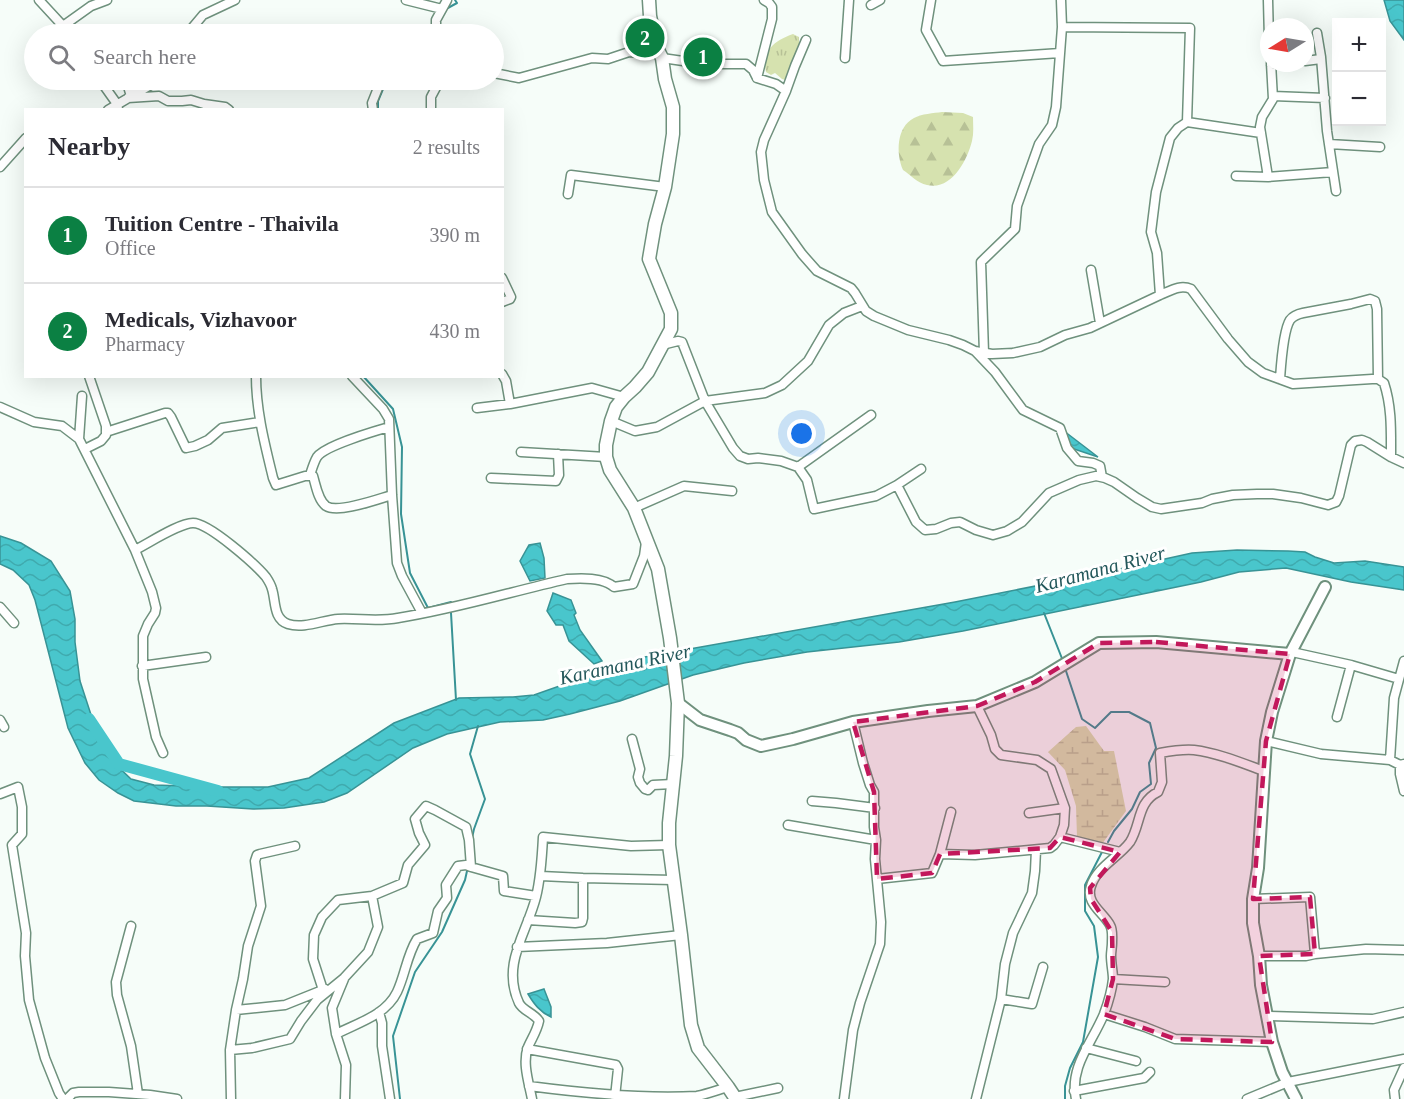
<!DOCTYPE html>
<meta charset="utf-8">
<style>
body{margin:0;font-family:Georgia,serif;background:#f7f7f7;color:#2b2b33}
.controls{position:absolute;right:18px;top:18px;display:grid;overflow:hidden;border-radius:0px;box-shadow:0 6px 24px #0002}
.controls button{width:54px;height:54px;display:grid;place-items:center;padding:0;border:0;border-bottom:2px solid #e1e1e2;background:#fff;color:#2b2b33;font:30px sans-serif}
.compass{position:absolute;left:1260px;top:18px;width:54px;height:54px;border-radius:50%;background:#fff;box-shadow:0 6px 24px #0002;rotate:259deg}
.you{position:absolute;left:802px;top:434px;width:21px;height:21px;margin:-15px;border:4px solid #fff;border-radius:50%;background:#1a73e8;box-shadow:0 0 0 9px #1a73e833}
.badge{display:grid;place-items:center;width:39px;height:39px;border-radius:50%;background:#0b8043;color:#fff;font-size:20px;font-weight:700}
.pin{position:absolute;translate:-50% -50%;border:3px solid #fff;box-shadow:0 2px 6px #0006}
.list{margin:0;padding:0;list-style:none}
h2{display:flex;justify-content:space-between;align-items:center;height:78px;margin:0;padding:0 24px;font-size:26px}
h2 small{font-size:20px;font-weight:400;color:#7c7c81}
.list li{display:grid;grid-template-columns:39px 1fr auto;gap:18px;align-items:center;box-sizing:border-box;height:96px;padding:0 24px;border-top:2px solid #e1e1e2}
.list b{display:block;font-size:22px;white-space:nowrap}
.list p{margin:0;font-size:20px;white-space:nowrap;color:#7c7c81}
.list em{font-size:20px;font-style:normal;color:#7c7c81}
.icon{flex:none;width:33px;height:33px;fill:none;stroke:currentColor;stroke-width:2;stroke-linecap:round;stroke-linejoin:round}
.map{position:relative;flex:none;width:1404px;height:1099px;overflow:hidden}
.search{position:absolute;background:#fff;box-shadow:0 6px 24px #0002;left:24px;top:24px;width:480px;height:66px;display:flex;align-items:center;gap:15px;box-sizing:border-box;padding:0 21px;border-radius:33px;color:#7c7c81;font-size:22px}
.panel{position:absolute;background:#fff;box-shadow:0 6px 24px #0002;left:24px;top:108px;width:480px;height:270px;border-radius:0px}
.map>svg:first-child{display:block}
</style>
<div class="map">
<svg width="1404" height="1099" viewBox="0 0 1404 1099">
<defs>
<pattern id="grass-tufts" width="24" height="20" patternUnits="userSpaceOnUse" patternTransform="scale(1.5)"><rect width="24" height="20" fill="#d6e2af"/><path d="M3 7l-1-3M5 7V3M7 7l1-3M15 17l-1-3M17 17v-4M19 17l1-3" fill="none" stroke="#b7c196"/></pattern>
<pattern id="forest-firs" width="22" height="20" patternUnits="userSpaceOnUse" patternTransform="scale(1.5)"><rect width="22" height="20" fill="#d6e2af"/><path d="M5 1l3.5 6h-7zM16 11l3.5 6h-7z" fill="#b7c196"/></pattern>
<pattern id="wetland-marsh" width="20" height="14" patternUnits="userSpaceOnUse" patternTransform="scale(1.5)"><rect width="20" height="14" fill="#d6e2af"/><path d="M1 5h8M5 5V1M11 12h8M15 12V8" fill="none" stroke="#b7c196"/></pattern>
<pattern id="water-waves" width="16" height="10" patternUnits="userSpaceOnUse" patternTransform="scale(1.5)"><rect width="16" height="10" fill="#49c6cc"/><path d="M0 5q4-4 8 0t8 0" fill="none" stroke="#3faaae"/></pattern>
</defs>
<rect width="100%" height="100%" fill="#f6fdf9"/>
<path fill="url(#grass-tufts)" d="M793,34L799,37V62L796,77L789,81L782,79L775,73L771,75L766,72C762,50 774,41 793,34Z"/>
<path fill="url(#forest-firs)" d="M942,112L963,113L973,117C973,125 974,133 972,141C967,161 951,191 927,185C917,183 911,175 903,170C896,154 896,127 914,118C921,114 934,113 942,112Z"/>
<path fill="url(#wetland-marsh)" d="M1086,726L1104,751H1114L1126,811L1102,844L1077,837L1076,806L1065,770L1048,752L1076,727Z"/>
<path fill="url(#water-waves)" stroke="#389395" stroke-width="1.5" d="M1384,0H1404V40L1390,21Z
M1064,431L1098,457L1068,447Z
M0,536L21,543L51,561L70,591L75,619V642L80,681L95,727L109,758L131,779L154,785L217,787H268L309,778L394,723L459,698L513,697L534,695L639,658L955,602L1106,572L1192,553L1237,550L1288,551L1305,552L1315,557L1334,563L1365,561L1404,567V590L1351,582L1286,568L1239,572L1201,582L963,631L899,642L807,652L744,663L693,675L620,701L570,714L543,720L500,722L447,734L413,748L347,793L324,802L284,808L253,809L207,806H176L134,801L118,793L99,780L85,763L68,728L35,600L29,585L13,570L0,564Z
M540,543L544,558L545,578L530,581L520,561L529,545Z
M553,593L571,600L576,613L574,615L580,630L602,661L594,664L569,641L563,625H556L547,611Z
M544,989L551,1007V1017C540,1012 534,1004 528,994Z"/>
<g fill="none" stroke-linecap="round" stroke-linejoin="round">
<path stroke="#389395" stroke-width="2" d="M446,9L457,3L455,0
M378,110V101L383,89L409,85
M363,376L393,409L402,447L401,514L410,573L428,608L451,602
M451,613L456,700
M1044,613L1063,661
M1065,668L1082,719L1095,728L1111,712H1129L1150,723L1156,748L1149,763L1151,784L1140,792L1132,809L1114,831L1108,842
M472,838L474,829L485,799L470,754L478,726
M400,1099L393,1036L415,972L442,932L465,880L467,871
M1065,1099V1086L1070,1068L1083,1042L1098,957L1094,926L1085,911V885L1102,852"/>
<path stroke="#49c6cc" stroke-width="12" d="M89,719L119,764L218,791"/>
<g stroke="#6f917d" stroke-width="11">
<path id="minor" d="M39,0L63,26L69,34
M406,0L442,9
M931,0L926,30L943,61L1060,53
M1268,0L1269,40
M871,5L880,0
M63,26L91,6L107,0
M1062,27L1190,28L1187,122L1261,133
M1317,33L1321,57L1327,131L1336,191
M187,34L203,15L235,0
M436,34V20L447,0
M662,58L704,64H746L753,70L757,78L776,84L786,91L764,140L761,152L764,180L772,212L802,254L817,271L851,288L855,293L866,311L874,316L908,330L949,340L963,345L975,351L995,372L1023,410L1060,428L1067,448L1078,461L1093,463L1100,466L1102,477
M845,58L849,0
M1305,61L1321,59
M1271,65L1290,63
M494,73L519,78L592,58L608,59L629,52L642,53L656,46
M757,78L772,19V7L769,3L764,0
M100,80L117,104L118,109
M126,80L131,96
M786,91L795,66L806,40
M1273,96L1325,98
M128,98L159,96L168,101H182L191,100L204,104L225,107L229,110
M108,110L159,80
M373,110L372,103L380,83L423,80
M431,110V97L440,80
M1329,144L1380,147
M0,167L26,138
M1236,176L1268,177L1333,172
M1268,177L1260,127L1262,117L1273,99L1271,63
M568,194L571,175L665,187
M1091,270L1100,323
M502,278L511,297L510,299L502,302
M1160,295C1170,291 1180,284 1191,289L1228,339L1248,362L1263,373L1293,384L1372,379H1378L1384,383C1392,407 1391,432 1391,457
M662,345L678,341L682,342L705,401L733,448L740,456L748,459L758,458L781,461L798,467L807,480L814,509L876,496L897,485L916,522L925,530L936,529L951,523L960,522L976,530L993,535L1007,531L1022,522L1049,493L1079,480L1096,476L1105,478L1114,482L1137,498L1152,507L1161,509L1202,503L1212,499L1233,495L1257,494H1273L1301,498L1328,505L1336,502L1339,496L1351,445L1355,441L1362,440L1367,442L1391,457L1404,463
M975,351L992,354L1013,353L1040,347L1065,335L1090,328L1160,295L1157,253L1151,232L1156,192L1170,138L1178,128L1187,122
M984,353L981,262L1015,229L1017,206L1039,144L1052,125L1056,107L1062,27L1061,0
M502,374L506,381L510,404
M256,376C256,411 265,445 273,478L276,485L305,476H313C316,486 318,500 326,506C338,514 378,499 392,495
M352,376L383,409L389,419L392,495L397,563L402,576L422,613
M1280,379C1281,365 1283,331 1290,320C1293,316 1298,314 1303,313L1351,304L1370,299L1375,301L1377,309L1378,379
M82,396L79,439L135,550L152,592L156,608L155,613L148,624L143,636V679L156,737L163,753
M0,407L34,422L62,426L79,439
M477,408L510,404L592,388L624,397
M611,421L635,431L657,427L705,401L765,393L782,385L808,361L829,325L844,313L862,306
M106,432L165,413H168L171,417L186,448L195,446L208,440L222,428L260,422
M85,449L101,441L106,435V426L89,376
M521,452L606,457
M798,467L871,415
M310,475C312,469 314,462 317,457C324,446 375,431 389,427
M491,478L556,481L559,475L558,454
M897,485L921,469
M634,508L684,486L732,491
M135,550C149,543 179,523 193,523C209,523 255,564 266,577C268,580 271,585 272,589C276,601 273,619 288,624C304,629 323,620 338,619C358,618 378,622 398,618C455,609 510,592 567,579C581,578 603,577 614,587L633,584L644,556L646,542
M0,607L14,623
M1292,652L1351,665L1337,717
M1351,665L1399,679
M142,666L206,657
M977,706L991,735L995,749L1001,755L1037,760L1051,769L1065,808L1064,825L1060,837L1120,852
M0,720L4,727
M632,739L640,769L638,777L640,783L645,789L648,790L653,785L673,784
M1266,741L1321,754L1390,760L1400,765L1404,764
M1390,760L1394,698L1404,661
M1400,765V774L1404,791
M0,794L18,787L22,807V834L12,845L26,933L25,956L29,1000L45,1058L59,1093L63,1099
M812,801L836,803L875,808
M1029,813L1065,808
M788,825L876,840
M940,854L951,812
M541,876L583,878L673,880
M877,879L932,873L940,854L975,855L1050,848L1054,845L1060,837
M1253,899L1310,897L1315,954L1366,949L1404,950
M528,920L575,923L582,922L583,918V878
M131,926L116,982L117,995L131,1046L138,1094
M517,947L607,943L681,935
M1259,956H1306L1315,954
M344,979L332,1008L336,1034L346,1065L345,1099
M1113,979L1165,982
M323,990L313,959L314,935L322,917L338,900L372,896
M1001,999L1032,1004L1043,967
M236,1010L285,1005L325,989
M379,1012L382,1023V1046L390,1099
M1104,1014L1145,1027L1175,1039L1272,1042
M1267,1016L1373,1019L1404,1012
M336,1034C358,1023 386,1015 397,992C405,975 407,955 417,939L433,933L438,911L447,898L446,885L458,866L466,865L471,867
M1086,1048L1136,1061
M527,1049L616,1065L618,1069L615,1097
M230,1050L252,1048L290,1039L301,1021L317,1000L344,978L368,952L378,927L372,896L403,883L408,865L425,845L419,833L415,819L426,806L435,810L466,827L469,840L471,867L503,876L504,891L536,896
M529,1086C582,1093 644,1099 697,1096C707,1094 718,1090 728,1087
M1074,1091L1144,1078L1150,1072
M735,1097L778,1088
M67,1099L73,1093L79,1092H109L150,1095L177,1099
M231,1099L230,1050L236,1010L243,979L248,946L261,906L255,861L257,855L260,854L295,846
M532,1099C529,1083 522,1063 528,1047C532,1038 537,1031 539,1021C534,1013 523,1011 519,1003C501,964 527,933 536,897C541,877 542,857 543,837L631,846L669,845
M844,1099L853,1030L860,1003L880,944L881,922L875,859L876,840L874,827V792L870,785L863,763L853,722
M976,1099L1001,999L1005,964L1013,933L1032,893L1035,871L1036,850
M1076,1099C1069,1067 1092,1043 1104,1014C1107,1006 1112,989 1113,979C1113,972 1111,964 1111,956C1111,952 1112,947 1112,943C1112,937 1113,930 1110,925C1103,912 1085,903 1091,886C1097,867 1119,857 1130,842C1141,825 1137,802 1158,792L1162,782L1160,753C1171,751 1183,749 1194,750C1218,753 1242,763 1264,771
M1247,1099L1288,1082L1404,1059
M1395,1099L1394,1090L1404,1068"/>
</g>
<g stroke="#6f917d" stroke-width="14">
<path id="tertiary" d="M678,703L700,720L730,730L738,733L746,740L761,746L793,739L853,722L928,711L977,706L1035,682L1099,643L1156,642L1290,654
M1296,1099L1282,1072L1272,1042L1261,985L1259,956L1253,923V899L1258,868L1266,741L1272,712L1290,654L1325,587"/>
</g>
<g stroke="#6f917d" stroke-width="15">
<path id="secondary" d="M649,0L650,16L656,46L662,58L665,79L673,107V134L665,187L655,224L649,259L671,313V329L648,372L635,387L624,397L616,407L611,421L606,445V457L610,470L634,508L658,569L670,638L678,703L676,756L669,823V845L681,935L691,1025L698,1048L728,1087L736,1099"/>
</g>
<use href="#minor" stroke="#fff" stroke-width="8"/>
<use href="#tertiary" stroke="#fff" stroke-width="10"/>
<use href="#secondary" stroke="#fff" stroke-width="12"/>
</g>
<path fill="#c2185b" fill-opacity="0.2" stroke="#c2185b" stroke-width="4.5" stroke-dasharray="12 8" stroke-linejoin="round" d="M1156,642L1290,654L1266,741L1253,899L1310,897L1315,954L1259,956L1272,1042L1175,1039L1104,1014L1113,979L1112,932L1091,899L1090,888L1120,852L1060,837L1050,848L940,854L932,873L877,879L874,792L853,722L977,706L1035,682L1099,643Z"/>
<g text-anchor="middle" stroke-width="6" stroke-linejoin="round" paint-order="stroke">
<g font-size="20" font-style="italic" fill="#24585b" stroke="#fff">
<text transform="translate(1100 569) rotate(-15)" y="7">Karamana River</text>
<text transform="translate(625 664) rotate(-12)" y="7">Karamana River</text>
</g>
</g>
</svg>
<div class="controls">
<button>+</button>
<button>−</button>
</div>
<svg class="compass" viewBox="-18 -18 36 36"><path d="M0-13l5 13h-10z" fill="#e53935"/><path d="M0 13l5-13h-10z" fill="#7c7c81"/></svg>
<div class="you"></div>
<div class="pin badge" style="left:703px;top:57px">1</div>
<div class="pin badge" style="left:645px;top:38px">2</div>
<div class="search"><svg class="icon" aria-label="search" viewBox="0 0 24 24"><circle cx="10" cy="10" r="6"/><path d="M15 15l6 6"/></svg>Search here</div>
<section class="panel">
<h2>Nearby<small>2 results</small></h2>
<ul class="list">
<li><span class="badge">1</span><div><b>Tuition Centre - Thaivila</b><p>Office</p></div><em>390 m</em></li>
<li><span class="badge">2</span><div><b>Medicals, Vizhavoor</b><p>Pharmacy</p></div><em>430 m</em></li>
</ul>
</section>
</div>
